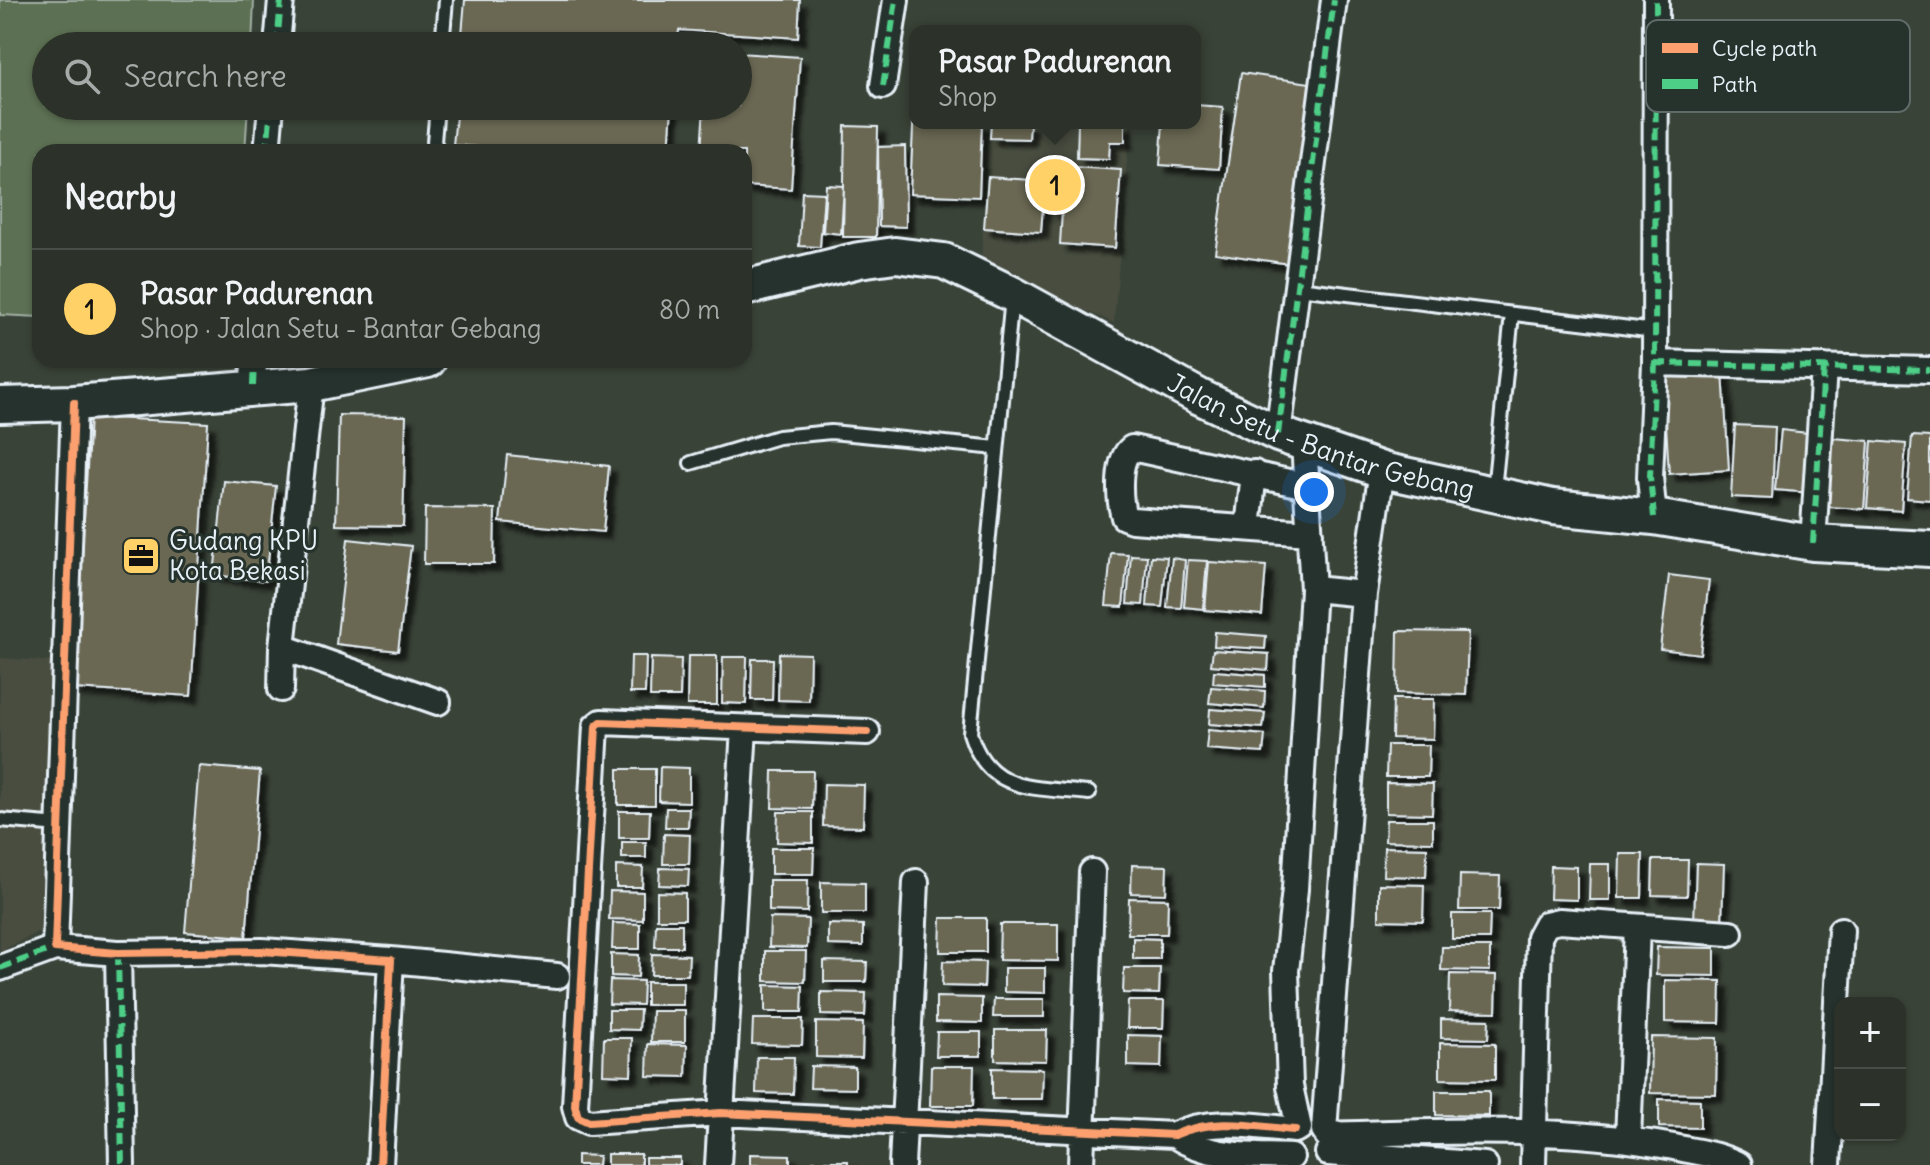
<!DOCTYPE html>
<meta charset="utf-8">
<style>
body{margin:0;font-family:Delius,sans-serif;background:#343a32;color:#f1f3f6}
.controls{position:absolute;right:24px;bottom:24px;display:grid;overflow:hidden;border-radius:16px;box-shadow:0 2px 6px #0004}
.controls button{width:72px;height:72px;display:grid;place-items:center;padding:0;border:0;border-bottom:2px solid #484d47;background:#2c322a;color:#f1f3f6;font:40px sans-serif}
.you{position:absolute;left:1314px;top:492px;width:28px;height:28px;margin:-20px;border:6px solid #fff;border-radius:50%;background:#1a73e8;box-shadow:0 0 0 12px #1a73e833}
.badge{display:grid;place-items:center;width:52px;height:52px;border-radius:50%;background:#ffd166;color:#111;font-size:26px;font-weight:700}
.pin{position:absolute;translate:-50% -50%;border:4px solid #fff;box-shadow:0 2px 8px #0006}
.popup{position:absolute;left:909px;top:25px;width:292px;height:104px;box-sizing:border-box;display:grid;place-content:center;border-radius:16px;background:#2c322a;filter:drop-shadow(0 2px 6px #0005);font-size:26px;white-space:nowrap;color:#a6aaa8}
.popup b{font-size:30px;color:#f1f3f6}
.popup::after{content:'';position:absolute;left:50%;top:100%;margin-left:-16px;border:16px solid transparent;border-top-color:#2c322a}
.list{margin:0;padding:0;list-style:none}
h2{display:flex;justify-content:space-between;align-items:center;height:104px;margin:0;padding:0 32px;font-size:34px}
h2 small{font-size:26px;font-weight:400;color:#a6aaa8}
.list li{display:grid;grid-template-columns:52px 1fr auto;gap:24px;align-items:center;box-sizing:border-box;height:120px;padding:0 32px;border-top:2px solid #484d47}
.list b{display:block;font-size:30px;white-space:nowrap}
.list p{margin:0;font-size:26px;white-space:nowrap;color:#a6aaa8}
.list em{font-size:26px;font-style:normal;color:#a6aaa8}
.icon{flex:none;width:44px;height:44px;fill:none;stroke:currentColor;stroke-width:2;stroke-linecap:round;stroke-linejoin:round}
.map{position:relative;flex:none;width:1930px;height:1165px;overflow:hidden}
.search{position:absolute;background:#2c322a;box-shadow:0 2px 6px #0004;left:32px;top:32px;width:720px;height:88px;display:flex;align-items:center;gap:20px;box-sizing:border-box;padding:0 28px;border-radius:44px;color:#a6aaa8;font-size:30px}
.panel{position:absolute;background:#2c322a;box-shadow:0 2px 6px #0004;left:32px;top:144px;width:720px;height:224px;border-radius:24px}
.map>svg:first-child{display:block}
</style>
<div class="map">
<svg width="1930" height="1165" viewBox="0 0 1930 1165">
<defs>
<filter id="shadow"><feDropShadow dx="7" dy="7" stdDeviation="2" flood-color="#0009"/></filter>
</defs>
<rect width="100%" height="100%" fill="#3a4338"/>
<filter id="ink" filterUnits="userSpaceOnUse"><feTurbulence type="fractalNoise" baseFrequency=".0125" numOctaves="2"/><feDisplacementMap in="SourceGraphic" scale="16" xChannelSelector="R" yChannelSelector="G"/><feConvolveMatrix kernelMatrix="1 2 1 2 8 2 1 2 1" color-interpolation-filters="sRGB"/></filter>
<g filter="url(#ink)">
<path fill="#484e40" d="M989,123H1130L1114,323L981,265Z
M0,658L57,662L40,931L0,951Z"/>
<path fill="#5c6f52" stroke="#a2b0a5" stroke-width="2" d="M0,0H254L252,46H46V106H248L245,152H40V317L0,315Z"/>
<path fill="#6a6753" stroke="#e8f1f8" stroke-width="2" filter="url(#shadow)" d="M465,0H800L798,38L679,30L677,46H461Z
M738,53L800,57L791,189L744,186V152H701L704,106H738Z
M1241,73L1317,84L1290,264L1215,253Z
M1195,105L1223,107L1219,169L1160,165L1163,123H1195Z
M457,106H672L669,152H545L453,145Z
M914,106L915,123H982L979,197L910,194Z
M991,123H1030L1029,139L990,138Z
M1078,123H1125V142H1110L1109,159L1077,158Z
M845,126L878,127L876,237H843Z
M905,146L906,227L879,226L878,147Z
M1055,166L1121,170L1115,248L1060,244L1062,212H1052Z
M988,177L1045,181L1041,232L984,228Z
M826,185L844,186L841,234L823,232Z
M802,192L824,193L820,247L799,246Z
M1723,371L1729,470L1669,474L1663,375Z
M339,415L406,416L403,526L336,525Z
M90,417L208,423L191,696L74,689Z
M1735,425L1775,427L1772,499L1731,497Z
M1781,430L1816,434L1811,493L1775,490Z
M1912,436L1930,437V500L1907,498Z
M1833,438L1869,441L1864,509L1828,507Z
M1872,441L1906,444L1901,511L1867,508Z
M507,455L609,466L603,532L500,522Z
M224,481L276,486L266,581L214,575Z
M425,508L495,509L494,564H424Z
M348,539L411,546L398,651L336,644Z
M1111,553L1128,554L1123,607L1106,606Z
M1131,555L1147,556L1143,605L1127,604Z
M1151,556L1167,557L1162,607L1147,606Z
M1172,558L1185,560L1181,608L1167,607Z
M1188,560L1207,561L1203,609L1184,607Z
M1209,562L1266,566L1262,615L1205,610Z
M1669,575L1709,580L1700,654L1660,649Z
M1398,631L1468,632L1466,695L1397,693Z
M1215,632L1266,636L1265,649L1214,646Z
M1213,650L1269,654L1268,670L1211,665Z
M779,653L810,654L809,701L778,700Z
M631,656H646L645,693H630Z
M688,656H717V705H687Z
M723,657H747L746,704L722,703Z
M651,658L681,659L680,697H650Z
M752,659H773L772,700H751Z
M1214,671L1265,675V687L1213,683Z
M1211,687L1265,691L1264,708L1209,703Z
M1393,699H1434L1433,739L1392,738Z
M1210,709L1265,713L1263,728L1209,724Z
M1208,730L1265,735L1263,753L1206,749Z
M1387,745H1429L1428,777H1386Z
M199,766L260,771L246,937L185,932Z
M660,767L689,768V802L659,801Z
M618,769H655V805H618Z
M773,771H813L812,809L772,808Z
M1386,783L1433,784L1432,814L1386,813Z
M824,784L864,785L863,827L823,826Z
M666,808H689L688,827H665Z
M619,811H650L649,838H619Z
M778,812H813V843L777,842Z
M1386,820H1433V842L1385,841Z
M664,834L690,835L689,864H663Z
M622,842H646V858H622Z
M1384,847L1427,848L1426,877L1383,876Z
M771,848H814L813,874H771Z
M1620,854H1643L1642,898H1619Z
M1653,860H1688L1687,896L1652,895Z
M1696,863L1724,864L1722,923H1694Z
M1590,864H1610V900H1589Z
M1132,865L1167,866L1166,894L1131,893Z
M616,866L643,867L642,887H616Z
M1551,866L1577,867V900L1550,899Z
M660,868L689,869L688,886L659,885Z
M1460,875L1500,876L1499,910H1459Z
M769,880H808L807,912L769,911Z
M821,882L865,883V913H821Z
M1379,884L1424,885L1423,921L1379,920Z
M610,891L643,892V920L609,919Z
M657,892L685,893V919H657Z
M1129,898L1168,899L1167,934H1128Z
M1452,914H1490L1489,939H1452Z
M770,918L808,919L807,948L769,947Z
M941,918H986V952H940Z
M613,923L640,924V949H612Z
M656,924H682V947H655Z
M828,924L863,925V946L828,945Z
M1000,924H1058V961L999,960Z
M1133,938L1160,939V959H1133Z
M1442,947H1490V971L1441,970Z
M1657,947L1715,948V976L1656,975Z
M765,951H806L805,982L765,981Z
M611,954L639,955L638,977L611,976Z
M652,954L689,955L688,975H651Z
M824,961L867,962L866,982H824Z
M943,961L985,962L984,987L942,986Z
M1004,968H1045V993L1004,992Z
M1124,968H1160L1159,994L1123,993Z
M1450,974L1497,975L1496,1012L1449,1011Z
M610,980L643,981L642,1005L609,1004Z
M1665,980L1721,981L1720,1023L1665,1022Z
M646,982H683V1005H646Z
M765,985L803,986L802,1012H765Z
M821,992L866,993L865,1016L821,1015Z
M936,997L982,998V1023L936,1022Z
M994,999H1044V1017H993Z
M1128,1001H1164L1163,1028H1127Z
M609,1010H640L639,1030L609,1029Z
M652,1011H685V1042H651Z
M753,1019H803L802,1045L752,1044Z
M1441,1019L1489,1020L1488,1039L1441,1038Z
M816,1022L863,1023L862,1058L816,1057Z
M995,1030H1047L1046,1061L995,1060Z
M937,1032H981V1056H936Z
M1128,1035L1162,1036L1161,1067L1128,1066Z
M1651,1037L1717,1038L1716,1094L1650,1093Z
M604,1038H632L631,1075L603,1074Z
M1440,1043L1495,1044V1080L1440,1079Z
M648,1044L687,1045L686,1077L647,1076Z
M757,1057H794L793,1094L756,1093Z
M811,1066L855,1067V1089L810,1088Z
M931,1066H974L973,1106H930Z
M992,1068L1043,1069L1042,1099H992Z
M1436,1091H1489V1116L1436,1115Z
M1659,1099L1700,1100V1128L1659,1127Z
M607,1154H641V1165H607Z
M750,1154L790,1155V1165H750Z
M577,1155L599,1156L598,1165H577Z
M645,1158H680V1165H645Z
M813,1161H848V1165H813Z"/>
<g fill="none" stroke-linecap="round" stroke-linejoin="round">
<g stroke="#e8f1f8" stroke-width="18">
<path id="lane" d="M442,46L446,0
M437,106L434,142L439,152
M1298,288L1655,331
M1012,297L970,733C988,794 1035,787 1089,793
M691,463L778,437L831,432L997,448
M1494,490L1512,314
M0,820L60,825"/>
</g>
<g stroke="#e8f1f8" stroke-width="30">
<path id="street" d="M277,46L281,0
M883,86L896,0
M267,152L271,106
M1655,363L1930,370
M253,386L254,360
M74,403L55,948L118,953L262,951L391,960L380,1165
M1278,434L1334,0
M1307,486L1132,448C1116,459 1119,500 1124,517L1132,520L1310,533
M1654,517L1650,477L1655,363L1656,0
M1248,528L1254,473
M1813,543L1824,367
M1313,589L1364,594
M282,647L438,702
M281,689L282,647L311,384
M867,732L601,722L596,726L575,1106L578,1117L589,1122L721,1113L1174,1135C1215,1117 1252,1126 1295,1130
M118,953L122,1165
M391,960L557,976
M0,968L55,948
M1299,1128L1290,1086L1286,971L1295,889L1313,589L1304,443
M1324,1130L1364,594L1382,470
M1174,1135C1210,1159 1250,1155 1291,1157
M1327,1135C1442,1131 1561,1126 1674,1147C1696,1152 1719,1154 1739,1165
M1628,1138L1637,928
M1328,1153L1485,1165
M718,1165L744,728
M902,1165L916,882
M1081,1165L1092,872
M1533,1165L1539,937L1546,924L1559,921L1730,933
M1828,1165L1841,930"/>
</g>
<g stroke="#e8f1f8" stroke-width="40">
<g id="secondary">
<path id="s1" d="M744,288L859,260L895,255L944,261L1012,294L1198,396L1278,434L1382,470L1553,507L1654,517L1813,543L1930,549"/>
<path d="M0,405L74,403L311,384L428,360"/>
</g>
</g>
<use href="#lane" stroke="#26332d" stroke-width="12"/>
<use href="#street" stroke="#26332d" stroke-width="24"/>
<use href="#secondary" stroke="#26332d" stroke-width="34"/>
<path stroke="#4dcf88" stroke-width="6" stroke-dasharray="12 6" stroke-linecap="butt" d="M277,46L281,0
M883,86L896,0
M267,152L271,106
M1655,363L1930,370
M253,386L254,360
M1278,434L1334,0
M1654,517L1650,477L1655,363L1656,0
M1813,543L1824,367
M118,953L122,1165
M0,968L55,948"/>
<g stroke="#26332d" stroke-width="13">
<path id="cycleway" d="M74,403L55,948L118,953L262,951L391,960L380,1165
M867,732L601,722L596,726L575,1106L578,1117L589,1122L721,1113L1174,1135C1215,1117 1252,1126 1295,1130"/>
</g>
<use href="#cycleway" stroke="#fca06f" stroke-width="8"/>
</g>
</g>
<defs>
<g id="office-square" transform="scale(2)"><rect x="-9" y="-9" width="18" height="18" rx="4" fill="#ffd166" stroke="#26332d"/><path d="M-6-3h4V-5.5h4V-3h4V5H-6ZM-1-4.5V-3h2v-1.5ZM-6 0V1H6V0Z" fill="#111"/></g>
</defs>
<g fill-rule="evenodd">
<use href="#office-square" x="141" y="556"/>
</g>
<g text-anchor="middle" stroke-width="6" stroke-linejoin="round" paint-order="stroke">
<g font-size="26" fill="#e8f1f8" stroke="#26332d">
<text dy="9" stroke="none"><textPath href="#s1" startOffset="622">Jalan Setu - Bantar Gebang</textPath></text>
</g>
<g font-size="26" fill="#e8f1f8" stroke="#26332d" text-anchor="start">
<text x="169" y="550">Gudang KPU<tspan x="169" dy="30">Kota Bekasi</tspan></text>
</g>
</g>
<rect x="1646" y="20" width="264" height="92" rx="12" fill="#26332d" stroke="#606c6a" stroke-width="2"/>
<rect x="1662" y="43" width="36" height="10" fill="#fca06f"/>
<rect x="1662" y="79" width="36" height="10" fill="#4dcf88"/>
<g font-size="22" fill="#e8f1f8">
<text x="1712" y="56">Cycle path</text>
<text x="1712" y="92">Path</text>
</g>
</svg>
<div class="controls">
<button>+</button>
<button>−</button>
</div>
<div class="you"></div>
<div class="pin badge" style="left:1055px;top:185px">1</div>
<div class="popup"><b>Pasar Padurenan</b>Shop</div>
<div class="search"><svg class="icon" aria-label="search" viewBox="0 0 24 24"><circle cx="10" cy="10" r="6"/><path d="M15 15l6 6"/></svg>Search here</div>
<section class="panel">
<h2>Nearby<small></small></h2>
<ul class="list">
<li><span class="badge">1</span><div><b>Pasar Padurenan</b><p>Shop · Jalan Setu - Bantar Gebang</p></div><em>80 m</em></li>
</ul>
</section>
</div>
